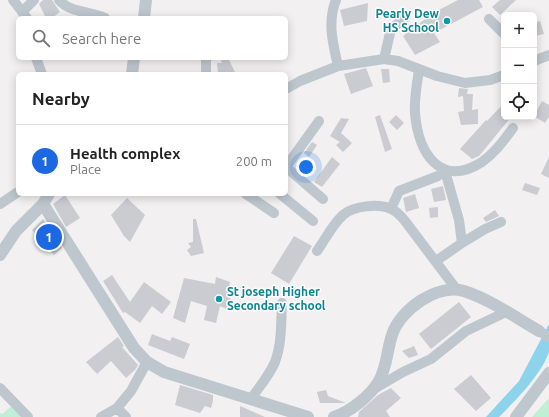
<!DOCTYPE html>
<meta charset="utf-8">
<style>
body{margin:0;font-family:Ubuntu,sans-serif;background:#f6f6f6;color:#222}
.controls{position:absolute;right:12px;top:12px;display:grid;overflow:hidden;border-radius:6px;box-shadow:0 2px 10px #0003}
.controls button{width:36px;height:36px;display:grid;place-items:center;padding:0;border:0;border-bottom:1px solid #e0e0e0;background:#fff;color:#222;font:20px sans-serif}
.you{position:absolute;left:306px;top:167px;width:14px;height:14px;margin:-10px;border:3px solid #fff;border-radius:50%;background:#1a73e8;box-shadow:0 0 0 6px #1a73e833}
.badge{display:grid;place-items:center;width:26px;height:26px;border-radius:50%;background:#1b68e2;color:#fff;font-size:13px;font-weight:700}
.pin{position:absolute;translate:-50% -50%;border:2px solid #fff;box-shadow:0 1px 4px #0006}
.list{margin:0;padding:0;list-style:none}
h2{display:flex;justify-content:space-between;align-items:center;height:52px;margin:0;padding:0 16px;font-size:17px}
h2 small{font-size:13px;font-weight:400;color:#767676}
.list li{display:grid;grid-template-columns:26px 1fr auto;gap:12px;align-items:center;box-sizing:border-box;height:72px;padding:0 16px;border-top:1px solid #e0e0e0}
.list b{display:block;font-size:15px;white-space:nowrap}
.list p{margin:0;font-size:13px;white-space:nowrap;color:#767676}
.list em{font-size:13px;font-style:normal;color:#767676}
.icon{flex:none;width:22px;height:22px;fill:none;stroke:currentColor;stroke-width:2;stroke-linecap:round;stroke-linejoin:round}
.map{position:relative;flex:none;width:549px;height:417px;overflow:hidden}
.search{position:absolute;background:#fff;box-shadow:0 2px 10px #0003;left:16px;top:16px;width:272px;height:44px;display:flex;align-items:center;gap:10px;box-sizing:border-box;padding:0 14px;border-radius:6px;color:#767676;font-size:15px}
.panel{position:absolute;background:#fff;box-shadow:0 2px 10px #0003;left:16px;top:72px;width:272px;height:124px;border-radius:6px}
.map>svg:first-child{display:block}
</style>
<div class="map">
<svg width="549" height="417" viewBox="0 0 549 417">
<rect width="100%" height="100%" fill="#f2f0f0"/>
<path fill="#bfefd4" d="M549,398V417H532Z
M13,405L25,417H0V413L2,414Z"/>
<path fill="#8dd3eb" d="M549,324C549,332 549,344 549,352C541,375 516,400 499,417H486L519,381Z"/>
<path fill="#caccd2" d="M43,0H52L60,12L52,18H46L39,4Z
M458,0H479L483,7L434,33L440,42L415,55L403,36L433,13Z
M500,0H516L500,15L492,7Z
M368,3L367,21L344,26L340,10Z
M540,21L544,34L534,36V23Z
M220,58H228L235,72L218,73L217,63H222Z
M366,68L373,86L351,94L344,74Z
M381,69H389L390,82L383,83Z
M459,88L468,89L467,94H473L472,110L478,109V124L461,125L458,112L464,111L463,96L458,97Z
M542,101L549,105V117L545,123L534,116Z
M504,103V117H511L479,156L472,159L460,149L486,120L487,121Z
M380,115L392,149L385,152L375,117Z
M396,115L404,123L397,130L389,122Z
M341,118L349,119L341,133L352,143L343,152L336,145L340,142L330,136Z
M312,142L317,145L309,157L304,153Z
M332,157L340,164L322,187L314,182Z
M549,157V178L541,174Z
M525,183L540,188L537,195L522,190Z
M443,186L446,200L434,202L431,189Z
M415,194L419,208L406,212L403,198Z
M65,195L80,218L66,227L53,204Z
M127,198L145,215L130,242L124,236L111,215Z
M438,207V217L430,218L429,208Z
M495,210L499,216L486,222L483,218Z
M43,219L62,248L54,255L32,230Z
M193,219H196L204,253L191,256L187,250L191,247L188,243L193,242Z
M294,236L312,246L289,284L271,273Z
M112,275L130,302L144,282L171,302L162,314L152,306L140,323L125,312L123,313L103,281Z
M216,277L230,282L228,297L231,299L229,310L220,306L216,323L204,320L207,306L191,301L185,323L173,318L184,278L215,284Z
M459,302L471,317L431,349L419,334Z
M152,334L170,341L172,337L190,344L184,359L148,345Z
M118,337L124,346L122,347L138,365L135,370L126,378L111,361L97,374L86,362Z
M414,346L418,355L409,358L402,351Z
M471,375L491,398L476,411L454,389Z
M180,385L213,395V401L211,408L205,406L200,413L175,405Z
M391,388L401,398L386,411L390,417H358L359,412L378,395Z
M326,390L328,396L346,403H320L317,392Z
M240,406L265,417H240Z"/>
<g fill="none" stroke-linecap="round" stroke-linejoin="round">
<path stroke="#bec6ce" stroke-width="10" d="M13,0L27,18
M59,0C70,13 91,11 105,18
M336,0C327,22 333,44 338,66
M22,12L34,0
M489,19L504,34
M36,58L42,74
M384,59L391,29L405,18
M534,61L549,55
M419,70C417,83 414,99 415,113C418,152 440,189 482,162C495,153 504,140 513,128
M206,74V58
M286,89L300,81L338,66L384,59L398,61L437,76L465,83L490,80L504,75
M286,167L319,121
M286,167L323,199
M445,171L459,220L462,243L485,229L501,222
M246,194L274,213
M280,194L313,221
M0,204L18,192
M391,209L399,191L438,176
M317,251C325,240 332,225 343,215C353,206 379,203 391,209C397,211 401,216 405,221L457,290
M436,261L462,243
M539,331L549,337
M0,388L28,417
M374,389L403,372L431,359L466,331L506,312
M251,399C259,387 269,376 275,362C282,344 281,322 282,303
M117,408L126,417
M101,417L117,408L131,391L147,362"/>
<path stroke="#bec6ce" stroke-width="12" d="M144,18L146,0
M132,74L134,58
M43,204L134,348L147,362L164,372L308,417
M0,255L16,231L43,204L49,194
M334,417C350,412 370,396 379,381C387,367 387,350 392,335C400,310 437,283 464,291C491,300 515,317 539,331
M516,417L549,373"/>
</g>
<g fill="#0f9aa8" stroke="#fff" stroke-width="1.5">
<circle cx="447" cy="21" r="4"/>
<circle cx="219" cy="299" r="4"/>
</g>
<g text-anchor="middle" stroke-width="3" stroke-linejoin="round" paint-order="stroke">
<g font-size="12" font-weight="bold" fill="#0d838f" stroke="#fff" text-anchor="end">
<text x="439" y="18">Pearly Dew<tspan x="439" dy="14">HS School</tspan></text>
<text x="227" y="296" text-anchor="start">St joseph Higher<tspan x="227" dy="14">Secondary school</tspan></text>
</g>
</g>
</svg>
<div class="controls">
<button>+</button>
<button>−</button>
<button><svg class="icon" aria-label="locate" viewBox="0 0 24 24"><circle cx="12" cy="12" r="6"/><path d="M12 2v4M12 18v4M2 12h4M18 12h4"/></svg></button>
</div>
<div class="you"></div>
<div class="pin badge" style="left:49px;top:237px">1</div>
<div class="search"><svg class="icon" aria-label="search" viewBox="0 0 24 24"><circle cx="10" cy="10" r="6"/><path d="M15 15l6 6"/></svg>Search here</div>
<section class="panel">
<h2>Nearby<small></small></h2>
<ul class="list">
<li><span class="badge">1</span><div><b>Health complex</b><p>Place</p></div><em>200 m</em></li>
</ul>
</section>
</div>
